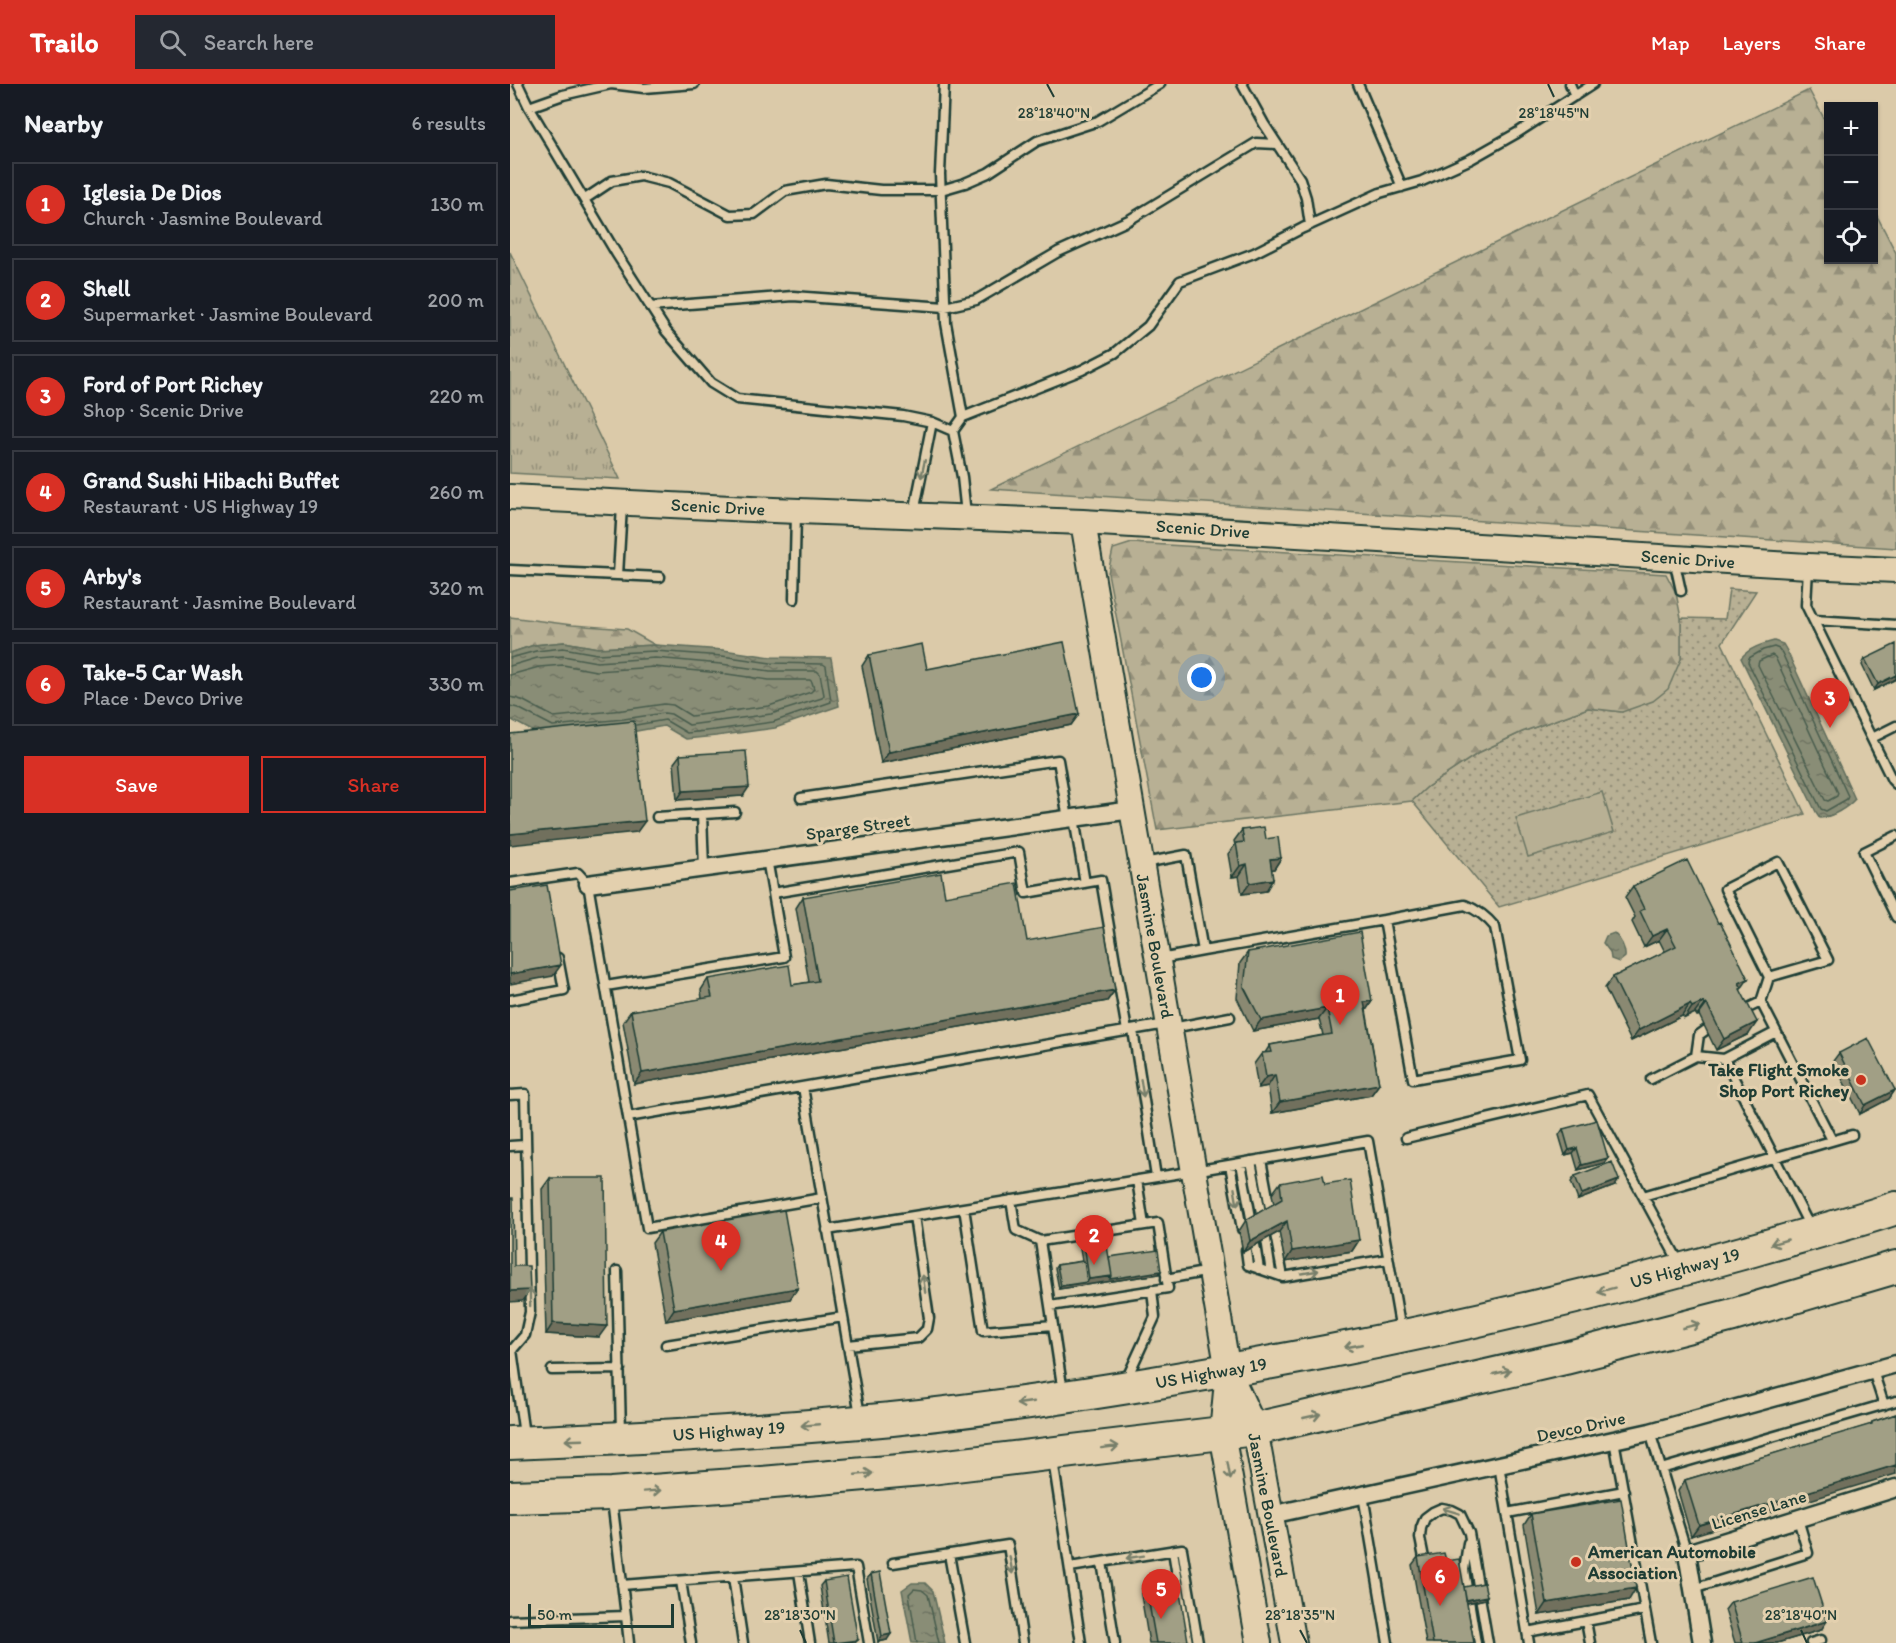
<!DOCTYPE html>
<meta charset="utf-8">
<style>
body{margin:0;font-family:Itim,sans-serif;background:#242831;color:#f1f3f6}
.controls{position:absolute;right:18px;top:18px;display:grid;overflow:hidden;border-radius:0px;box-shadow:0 2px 4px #0004}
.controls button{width:54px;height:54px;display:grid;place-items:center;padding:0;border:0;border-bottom:2px solid #363941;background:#171b24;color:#f1f3f6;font:30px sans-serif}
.scale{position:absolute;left:18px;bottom:15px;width:146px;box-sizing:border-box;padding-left:6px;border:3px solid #1f3d34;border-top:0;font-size:16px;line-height:21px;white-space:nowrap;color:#1f3d34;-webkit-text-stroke:4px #e3d0ae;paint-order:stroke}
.you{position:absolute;left:692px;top:594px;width:21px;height:21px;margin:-15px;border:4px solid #fff;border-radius:50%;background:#1a73e8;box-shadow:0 0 0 9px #1a73e833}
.badge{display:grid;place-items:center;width:39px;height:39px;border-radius:50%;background:#d93025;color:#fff;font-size:20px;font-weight:700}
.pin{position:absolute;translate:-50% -50px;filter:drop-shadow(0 2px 3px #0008)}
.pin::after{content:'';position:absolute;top:32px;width:21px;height:18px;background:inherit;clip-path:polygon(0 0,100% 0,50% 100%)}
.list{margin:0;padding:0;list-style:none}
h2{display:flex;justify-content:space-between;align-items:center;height:78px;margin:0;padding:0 24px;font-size:26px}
h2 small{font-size:20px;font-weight:400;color:#9ea1a6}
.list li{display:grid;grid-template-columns:39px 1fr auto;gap:18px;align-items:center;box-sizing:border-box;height:84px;margin:0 12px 12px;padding:0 12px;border:2px solid #363941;border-radius:0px}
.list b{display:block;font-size:22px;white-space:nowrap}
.list p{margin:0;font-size:20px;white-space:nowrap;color:#9ea1a6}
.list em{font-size:20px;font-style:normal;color:#9ea1a6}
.actions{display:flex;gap:12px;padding:18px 24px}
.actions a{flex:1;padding:14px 0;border:2px solid #d93025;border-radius:0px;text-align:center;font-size:21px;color:#d93025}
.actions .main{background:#d93025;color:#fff}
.icon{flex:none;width:33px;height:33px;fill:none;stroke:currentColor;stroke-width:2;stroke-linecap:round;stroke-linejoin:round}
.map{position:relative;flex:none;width:1386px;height:1559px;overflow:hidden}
header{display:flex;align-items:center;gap:36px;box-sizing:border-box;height:84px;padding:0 30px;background:#d93025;color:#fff}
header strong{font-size:28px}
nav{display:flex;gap:33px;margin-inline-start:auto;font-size:21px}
.search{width:420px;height:54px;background:#242831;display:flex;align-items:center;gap:15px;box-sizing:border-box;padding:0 21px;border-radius:0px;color:#9ea1a6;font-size:22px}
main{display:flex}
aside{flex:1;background:#171b24}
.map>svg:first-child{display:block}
</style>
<header>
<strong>Trailo</strong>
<div class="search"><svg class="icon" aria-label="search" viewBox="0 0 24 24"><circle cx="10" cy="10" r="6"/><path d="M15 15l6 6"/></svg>Search here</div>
<nav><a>Map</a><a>Layers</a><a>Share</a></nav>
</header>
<main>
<aside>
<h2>Nearby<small>6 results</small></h2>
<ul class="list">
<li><span class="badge">1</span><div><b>Iglesia De Dios</b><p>Church · Jasmine Boulevard</p></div><em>130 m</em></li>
<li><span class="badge">2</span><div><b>Shell</b><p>Supermarket · Jasmine Boulevard</p></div><em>200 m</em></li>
<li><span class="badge">3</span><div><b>Ford of Port Richey</b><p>Shop · Scenic Drive</p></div><em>220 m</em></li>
<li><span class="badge">4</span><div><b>Grand Sushi Hibachi Buffet</b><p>Restaurant · US Highway 19</p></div><em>260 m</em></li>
<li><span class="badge">5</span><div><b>Arby's</b><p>Restaurant · Jasmine Boulevard</p></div><em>320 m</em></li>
<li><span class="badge">6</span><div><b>Take-5 Car Wash</b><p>Place · Devco Drive</p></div><em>330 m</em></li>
</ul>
<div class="actions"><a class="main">Save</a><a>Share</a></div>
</aside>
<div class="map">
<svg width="1386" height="1559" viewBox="0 0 1386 1559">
<defs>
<pattern id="grass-dots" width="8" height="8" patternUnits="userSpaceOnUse" patternTransform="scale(1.5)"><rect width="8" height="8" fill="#b8b094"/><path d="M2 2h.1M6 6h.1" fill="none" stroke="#95907a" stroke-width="1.8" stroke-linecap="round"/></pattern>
<pattern id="forest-firs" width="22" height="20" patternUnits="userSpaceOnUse" patternTransform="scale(1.5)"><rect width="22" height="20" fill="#b8b094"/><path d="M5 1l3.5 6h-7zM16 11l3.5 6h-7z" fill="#95907a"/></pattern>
<pattern id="park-tufts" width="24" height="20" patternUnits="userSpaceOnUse" patternTransform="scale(1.5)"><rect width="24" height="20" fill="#b8b094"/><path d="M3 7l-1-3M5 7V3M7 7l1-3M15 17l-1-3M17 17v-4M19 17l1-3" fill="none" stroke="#95907a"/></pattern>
<pattern id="water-ripples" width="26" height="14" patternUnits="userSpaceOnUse" patternTransform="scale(1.5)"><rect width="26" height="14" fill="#898d76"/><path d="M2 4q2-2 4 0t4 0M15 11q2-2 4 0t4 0" fill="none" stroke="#6f7462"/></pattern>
</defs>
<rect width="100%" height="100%" fill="#dbcaa9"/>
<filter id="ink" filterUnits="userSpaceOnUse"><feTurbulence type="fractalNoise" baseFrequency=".0167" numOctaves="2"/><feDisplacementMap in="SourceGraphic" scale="12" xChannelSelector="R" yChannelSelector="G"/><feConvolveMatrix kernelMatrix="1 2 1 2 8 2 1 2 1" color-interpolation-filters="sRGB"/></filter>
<g filter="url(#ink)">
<path fill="url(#grass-dots)" stroke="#6c7664" stroke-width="1.5" d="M1219,505L1246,507L1212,559L1295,730L989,823L902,717L917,703L970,668L1012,648L1078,624L1112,628L1171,575V534L1215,535Z"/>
<path fill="url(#forest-firs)" stroke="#6c7664" stroke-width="1.5" d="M1299,6L1318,42V176H1364V126L1386,169V464L481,405Z
M622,459L1156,490L1166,509L1171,534V575L1158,605L1143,617L1112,628L1078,624L1012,648L970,668L917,703L902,717L647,746L598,489L603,465Z
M0,533L62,541L117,545L145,561L88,564L54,558L24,561L0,569Z"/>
<path fill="url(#park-tufts)" stroke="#6c7664" stroke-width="1.5" d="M0,168L110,395L0,389Z"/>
<path fill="#b8b094" stroke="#6c7664" stroke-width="1.5" d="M1092,708L1104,748L1018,773L1006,734Z"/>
<path fill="url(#water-ripples)" stroke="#5f6d5c" stroke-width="1.5" d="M1264,557L1273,560L1277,567L1345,715C1337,724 1322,733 1310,734L1306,728L1231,574C1239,564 1252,560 1264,557Z
M54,558L88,564L145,561L213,566L261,573L321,574L329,622L265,644L206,652L176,655L154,642L116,649L39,656L0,635V569L24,561Z
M1104,849C1110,854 1116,865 1115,873L1109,878L1101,875L1100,868L1093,859L1096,852Z
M402,1499H415L423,1507L435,1559H402L392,1506Z"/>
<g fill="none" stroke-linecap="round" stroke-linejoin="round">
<path stroke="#495d4e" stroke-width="1.5" d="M1264,563L1269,565L1272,569L1338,712L1337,715L1316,727L1311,725L1238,578L1239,574L1253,566Z
M1262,571L1265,573L1328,709L1327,712L1318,717L1315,716L1248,581L1249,577Z
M0,574L26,567L53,564L87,570L145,567L212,572L261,579L313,580L316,582L321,618L263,638L205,646L177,649L155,636L126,641
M0,582L27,574L53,572L87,578L145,574L211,580L260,587H307L310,590L314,611L312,614L261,630L179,641L161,630L154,629L114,635L43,642L8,624L0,622
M0,591L29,583L53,581L86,587L145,583L210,589L259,596H300L302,598L304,605L301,608L259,622L181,632L163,621L154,620L113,626L44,633L12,616L0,613
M407,1559L399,1510L404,1505L412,1506L418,1511L429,1559"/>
<g stroke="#1f3d34" stroke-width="13">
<path id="lane" d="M8,0L19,23L106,169L156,247L201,299L227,315L393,332L422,338L443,347
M434,0L430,90L436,239L453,333
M732,0L754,40L790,95L796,114L800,141
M848,0L892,103
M1060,0L1065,12
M19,23L53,11L101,0L134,4L184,0
M75,115L102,97L131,92L159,99L220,131L244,130L275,107L316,100L371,106H431L455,99L478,89L527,57L588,37L650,0
M140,223L283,212L435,223L466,216L548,168L619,136L746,59L767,60
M404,429L422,338
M456,430L452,393L443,347L453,333L572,286L605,269L638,242L670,197L744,169L793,144L870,109L912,97L961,75L1007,49L1083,0
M1164,475L1171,507
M1298,485L1296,521L1382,696L1386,700
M0,486L150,493
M108,491L112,422
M284,515L286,430
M1304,536L1386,541
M1362,654L1386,642
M291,714L548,676L558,735
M192,730L194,784
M147,733L225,728
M564,734L575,799
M1386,752L1354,768L1386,833
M257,775L263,809
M1268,778L1318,876L1259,893L1215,805Z
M634,779L676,771L693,867L874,836L903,995L1010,976L985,843C976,832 968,826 955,821L874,836
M0,799L68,789L78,800L137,1144L312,1114
M650,875L693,867
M1259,893L1251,918L1322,1056
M96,902L274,873L263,809L509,768L516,809L591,796L617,947
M0,916L54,906L48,874
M1230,928L1251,918
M662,944L720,933
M623,946L646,1093
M1196,946L1189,951L1186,972L1214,975
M1266,948L1214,975L1300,1143
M1141,995L1186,972
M293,1003L350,1331
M0,1011L15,1010L20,1228L15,1251L2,1266H0
M118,1033L656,940
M896,1054L1078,1011L1133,1112L1342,1051
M0,1062L16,1061
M751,1076L761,1129
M741,1077L752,1134
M731,1079L742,1139
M720,1081L732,1145
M627,1096L634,1141
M1133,1112L1170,1180
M501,1116L506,1146L530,1157
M454,1124L473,1247L543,1241
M648,1139L658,1204L540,1222L530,1157Z
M317,1146L684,1087L858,1057L891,1247
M765,1150L773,1193
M756,1155L761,1189
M745,1161L749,1185
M736,1166L738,1181L773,1193L878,1175
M107,1187L111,1348
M656,1195L700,1187
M540,1222L553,1308
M156,1261L333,1233
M338,1261L408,1254L417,1245L419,1234L404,1132
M2,1266L14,1351
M42,1286L110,1285
M1363,1287L1374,1321
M616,1296L645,1233L642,1206
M1140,1348L1177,1469
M1104,1356L1141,1559
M543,1376L571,1559
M989,1381L1019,1559
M1151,1385L1386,1317
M853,1411L878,1559
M102,1416L116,1532
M997,1429L1114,1407
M958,1459L954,1486L966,1559
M663,1467L678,1559
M439,1470L455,1559
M592,1478L605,1559
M383,1479L498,1461L513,1559
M915,1479L910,1454L911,1444L915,1434L923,1428L932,1424L942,1426L950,1430L959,1449L978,1559
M560,1483L672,1465L688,1559
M289,1488L300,1559
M223,1493L233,1559
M171,1497L181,1559
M112,1501L346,1483L359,1559
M1183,1505L1298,1469L1288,1435
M0,1536L116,1532L119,1559
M1076,1537L1080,1559
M1017,1548L1135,1526
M1301,1559L1311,1556"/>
</g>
<g stroke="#1f3d34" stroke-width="21">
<path id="street" d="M78,800L622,726
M761,1431L1140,1348L1386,1280
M1192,1559L1177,1469L1386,1404"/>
</g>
<g stroke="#1f3d34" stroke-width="28">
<path id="secondary" d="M0,413L263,426L573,438L1298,482L1386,486
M573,438L718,1287L712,1349L749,1559
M719,1289L745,1345L784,1559"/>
</g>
<g stroke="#1f3d34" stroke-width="36">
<path id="highway" d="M0,1359C127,1354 255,1347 382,1335C528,1320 672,1295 816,1268C960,1240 1102,1206 1243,1166C1291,1152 1339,1140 1386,1124
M0,1413L101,1410L252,1399L412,1385L745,1345L1055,1274L1223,1231L1386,1183"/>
</g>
<use href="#lane" stroke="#e3d0ae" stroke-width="8"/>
<use href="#street" stroke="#e3d0ae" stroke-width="16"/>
<use href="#secondary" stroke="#e3d0ae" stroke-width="24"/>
<use href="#highway" stroke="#e3d0ae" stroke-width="32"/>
</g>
<path fill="#8a8972" stroke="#1f3d34" stroke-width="1.5" d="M359,571L569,630L561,641L371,679L352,582Z
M1355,575L1386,595L1364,606L1352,581Z
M170,671L233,712L167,716L164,679Z
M732,746L756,755L771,774L764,785H762L756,807L732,810L729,792L722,793L718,770L725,761L724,757Z
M1123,802L1230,906L1239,950L1206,966L1189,931L1187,932L1185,929L1175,934L1172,932L1121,957L1095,904L1103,893L1155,868L1149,856L1134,863L1122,838L1125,833L1115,813Z
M435,812L605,906L597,917L124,1000L113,938L121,927L192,915L191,906L198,895L282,901L299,898L286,824L293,813Z
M738,868L862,917L856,926L869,1000L861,1011L762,1029L758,1002L748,1004L744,980L752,969H755L760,961L813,951L809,935L743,947L727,914L730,879Z
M1329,969L1385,1006L1379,1015L1350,1030L1323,977Z
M1053,1045L1098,1074L1094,1079L1068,1086L1063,1069L1055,1071L1049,1051Z
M1065,1092L1105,1102L1068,1116L1061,1098Z
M40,1094L89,1253L36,1250L32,1105Z
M770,1099L815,1100L849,1156L842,1167L775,1178L769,1148L733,1168L729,1147L736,1136L764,1120L762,1110Z
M150,1148L280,1215L156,1237L142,1159Z
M574,1159L599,1173L649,1190L549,1205L545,1184L547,1181L572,1177L570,1165Z
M1386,1330L1181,1452L1168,1407L1175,1396L1360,1341L1362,1338Z
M1021,1430L1119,1516L1029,1531L1014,1441Z
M908,1473L936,1477L954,1503L977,1512L975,1515L957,1519L964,1559H916L902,1481Z
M361,1490L377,1556L368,1558L357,1495Z
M314,1497L345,1559H319L310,1502Z
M636,1502L676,1559H639L631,1511Z
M1221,1518L1311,1546L1267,1559H1225L1215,1526Z"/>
<path fill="#716f5d" stroke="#1f3d34" stroke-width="1.5" d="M1386,591V595L1364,606L1368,600Z
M569,630L561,641L371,679L379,668Z
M239,703L233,712L167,716L173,707Z
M135,737L127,748L0,761V750Z
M771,774L764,785L752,786L760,775Z
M737,780L729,792L722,793L730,782Z
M763,795L756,807L732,810L740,799Z
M1157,845L1149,856L1134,863L1142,852Z
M51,881L43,892L0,900V890Z
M1238,895L1224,915L1229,899Z
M605,906L597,917L124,1000L132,989Z
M862,917L855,928L854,918Z
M1193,918L1185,929L1175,934L1182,923Z
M1180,920L1172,932L1121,957L1129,946Z
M1197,920L1189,931L1187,932L1195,921Z
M817,924L809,935L743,947L751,936Z
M1247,938L1239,950L1206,966L1214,955Z
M765,991L758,1002L748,1004L756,993Z
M869,1000L861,1011L762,1029L770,1018Z
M1385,1006L1379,1015L1350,1030L1355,1021Z
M1067,1064L1063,1069L1055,1071L1059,1066Z
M1098,1074L1094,1079L1068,1086L1072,1081Z
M1109,1096L1105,1102L1068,1116L1072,1110Z
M777,1137L769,1148L733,1168L740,1157Z
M849,1156L842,1167L775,1178L782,1167Z
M651,1187L649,1190L549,1205L551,1202L577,1198L579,1195Z
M288,1204L280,1215L156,1237L164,1225Z
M20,1206L12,1217L0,1218V1207Z
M43,1239L97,1242L89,1253L36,1250Z
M1386,1381V1390L1181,1452L1189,1441Z
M1126,1504L1119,1516L1029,1531L1037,1519Z
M977,1512L975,1515L952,1520L954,1517Z
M1317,1537L1311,1546L1267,1559H1245Z
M381,1550L377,1556L368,1558L372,1552Z
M348,1556L345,1559H326Z"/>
<path fill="#a19f85" stroke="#1f3d34" stroke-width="1.5" d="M554,558L569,630L379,668L359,571L412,560L417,585Z
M1386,560V591L1368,600L1355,575Z
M124,637L135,737L0,750V650Z
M236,667L239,703L173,707L170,671Z
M754,743L756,755L768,753L771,774L760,775L763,795L740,799L737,780L730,782L726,759L734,758L732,746Z
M1177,776L1208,839L1210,838L1238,895L1229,899L1232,904L1230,905L1247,938L1214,955L1197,920L1195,921L1193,918L1182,923L1180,920L1129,946L1103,893L1166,862L1157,845L1142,852L1130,827L1134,825L1123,802Z
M431,789L435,812L507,799L517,857L594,843L605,906L132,989L121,927L202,913L198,895L279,881L282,901L308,897L293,813Z
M37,801L51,881L0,890V807Z
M850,848L862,917L854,918L869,1000L770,1018L765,991L756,993L752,969L762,968L760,961L822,950L817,924L751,936L734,903L738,868Z
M1358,954L1385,1006L1355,1021L1329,969Z
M1087,1036L1098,1074L1072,1081L1067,1064L1059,1066L1053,1045Z
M1102,1078L1109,1096L1072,1110L1065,1092Z
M813,1091L815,1100L840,1096L849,1156L782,1167L777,1137L740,1157L736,1136L772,1115L770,1099Z
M40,1094H95L97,1242L43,1239Z
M0,1114H3L4,1182H19L20,1206L0,1207Z
M274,1126L288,1204L164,1225L150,1148Z
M596,1156L602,1192L579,1195L574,1159Z
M648,1166L651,1187L600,1195L602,1192L599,1173Z
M574,1177L577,1198L551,1202L547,1181Z
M1386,1330V1381L1189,1441L1175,1396L1362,1340V1338Z
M1111,1415L1126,1504L1037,1519L1021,1430Z
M934,1469L936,1477L949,1475L964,1559H923L908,1473Z
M370,1488L381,1550L372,1552L361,1490Z
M337,1493L348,1556L324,1559L314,1497Z
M1303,1493L1317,1537L1245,1559H1233L1221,1518Z
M668,1497L678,1557L663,1559H646L636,1502Z
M974,1499L977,1512L956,1516L954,1503Z"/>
<defs><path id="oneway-shaft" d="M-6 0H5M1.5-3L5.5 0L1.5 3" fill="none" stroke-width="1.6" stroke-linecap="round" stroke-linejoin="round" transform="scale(1.5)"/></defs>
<g stroke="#777f6b">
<use href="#oneway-shaft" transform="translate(413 385) rotate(102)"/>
<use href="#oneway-shaft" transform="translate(632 1004) rotate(81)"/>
<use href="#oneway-shaft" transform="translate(726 1113) rotate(80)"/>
<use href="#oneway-shaft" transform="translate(1269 1158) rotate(164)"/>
<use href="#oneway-shaft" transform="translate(800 1188) rotate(-10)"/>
<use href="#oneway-shaft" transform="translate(414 1200) rotate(-98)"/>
<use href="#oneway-shaft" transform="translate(1096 1206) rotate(165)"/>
<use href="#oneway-shaft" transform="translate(20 1213) rotate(-91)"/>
<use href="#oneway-shaft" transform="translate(1181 1242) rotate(-14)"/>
<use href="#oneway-shaft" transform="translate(843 1262) rotate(169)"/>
<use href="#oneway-shaft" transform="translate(992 1288) rotate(-13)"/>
<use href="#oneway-shaft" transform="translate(515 1319) rotate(172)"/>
<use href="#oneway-shaft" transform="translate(802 1332) rotate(-13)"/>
<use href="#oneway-shaft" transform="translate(300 1341) rotate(175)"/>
<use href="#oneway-shaft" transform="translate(64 1356) rotate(178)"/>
<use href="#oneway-shaft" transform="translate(600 1363) rotate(-7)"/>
<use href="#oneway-shaft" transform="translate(719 1387) rotate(80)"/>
<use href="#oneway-shaft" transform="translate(354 1390) rotate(-5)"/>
<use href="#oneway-shaft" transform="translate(142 1407) rotate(-4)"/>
<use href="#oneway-shaft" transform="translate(941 1427) rotate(-163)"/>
<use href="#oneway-shaft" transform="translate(625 1473) rotate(171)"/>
<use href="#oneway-shaft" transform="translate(501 1481) rotate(81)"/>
</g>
</g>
<path fill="none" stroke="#1f3d34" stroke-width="2" d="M537,0L544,13M1038,0L1044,13M290,1546L296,1559M790,1546L797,1559M1291,1546L1297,1559"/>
<g fill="#c8321e" stroke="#e3d0ae" stroke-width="2">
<circle cx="1351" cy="996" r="6"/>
<circle cx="1066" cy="1478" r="6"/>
</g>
<g text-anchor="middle" stroke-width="6" stroke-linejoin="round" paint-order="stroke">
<g font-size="18" fill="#1f3d34" stroke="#e3d0ae">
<text transform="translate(208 423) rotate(3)" y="6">Scenic Drive</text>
<text transform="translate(693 445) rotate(4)" y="6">Scenic Drive</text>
<text transform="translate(1178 475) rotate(4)" y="6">Scenic Drive</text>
<text transform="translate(348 743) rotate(-8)" y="6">Sparge Street</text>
<text transform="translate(645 862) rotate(80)" y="6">Jasmine Boulevard</text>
<text transform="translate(1175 1184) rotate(-15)" y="6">US Highway 19</text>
<text transform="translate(701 1289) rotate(-10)" y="6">US Highway 19</text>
<text transform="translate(1071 1343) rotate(-12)" y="6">Devco Drive</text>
<text transform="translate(219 1347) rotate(-4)" y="6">US Highway 19</text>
<text transform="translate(758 1421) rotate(79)" y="6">Jasmine Boulevard</text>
<text transform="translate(1249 1426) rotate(-17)" y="6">License Lane</text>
</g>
<g font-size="18" font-weight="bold" fill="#1f3d34" stroke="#e3d0ae" text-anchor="end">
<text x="1339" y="992">Take Flight Smoke<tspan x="1339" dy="21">Shop Port Richey</tspan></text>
<text x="1078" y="1474" text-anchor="start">American Automobile<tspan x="1078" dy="21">Association</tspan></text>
</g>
</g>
<g font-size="15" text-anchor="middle" fill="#1f3d34" stroke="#e3d0ae" stroke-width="6" stroke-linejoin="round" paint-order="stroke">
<text x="544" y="34">28°18'40"N</text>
<text x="1044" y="34">28°18'45"N</text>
<text x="290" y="1536">28°18'30"N</text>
<text x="790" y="1536">28°18'35"N</text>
<text x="1291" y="1536">28°18'40"N</text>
</g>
</svg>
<div class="controls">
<button>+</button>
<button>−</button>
<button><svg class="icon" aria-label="locate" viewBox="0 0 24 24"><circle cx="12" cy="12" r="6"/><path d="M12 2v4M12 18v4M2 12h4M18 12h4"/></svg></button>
</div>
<div class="scale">50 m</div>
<div class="you"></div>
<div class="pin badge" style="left:830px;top:941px">1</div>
<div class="pin badge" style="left:584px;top:1181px">2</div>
<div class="pin badge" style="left:1320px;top:644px">3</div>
<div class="pin badge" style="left:211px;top:1187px">4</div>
<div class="pin badge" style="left:651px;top:1535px">5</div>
<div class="pin badge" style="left:930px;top:1522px">6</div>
</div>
</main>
